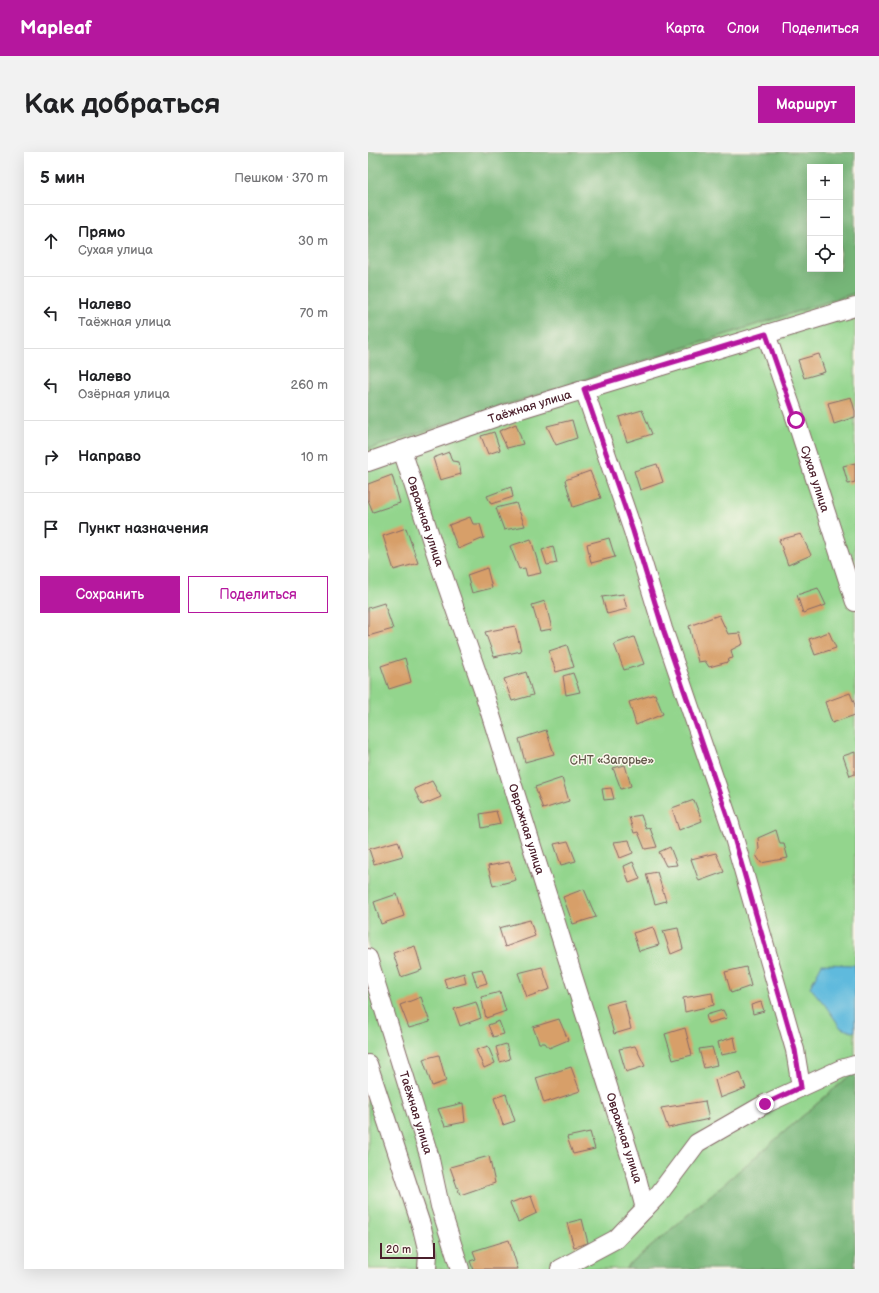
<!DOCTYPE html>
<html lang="ru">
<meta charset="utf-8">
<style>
body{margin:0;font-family:"Balsamiq Sans",sans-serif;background:#f2f2f2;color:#202124}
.controls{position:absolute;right:12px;top:12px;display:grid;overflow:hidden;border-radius:0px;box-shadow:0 4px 16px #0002}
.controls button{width:36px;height:36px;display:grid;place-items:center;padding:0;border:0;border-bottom:1px solid #e0e0e0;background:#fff;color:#202124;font:20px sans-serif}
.scale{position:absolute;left:12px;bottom:10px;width:55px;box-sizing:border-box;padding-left:4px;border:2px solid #4a1f2b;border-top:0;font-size:11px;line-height:14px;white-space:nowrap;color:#4a1f2b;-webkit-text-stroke:3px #fbf7ec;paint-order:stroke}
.stop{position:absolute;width:12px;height:12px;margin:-9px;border:3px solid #b5179e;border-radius:50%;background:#fff}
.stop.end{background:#b5179e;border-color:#fff;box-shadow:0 1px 4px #0008}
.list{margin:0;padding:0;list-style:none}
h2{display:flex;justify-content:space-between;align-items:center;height:52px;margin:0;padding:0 16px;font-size:17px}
h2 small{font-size:13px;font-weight:400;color:#757577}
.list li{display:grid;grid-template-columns:26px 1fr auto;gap:12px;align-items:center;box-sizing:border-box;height:72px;padding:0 16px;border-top:1px solid #e0e0e0}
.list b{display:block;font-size:15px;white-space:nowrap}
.list p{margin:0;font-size:13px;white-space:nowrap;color:#757577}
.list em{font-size:13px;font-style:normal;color:#757577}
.actions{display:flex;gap:8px;padding:12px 16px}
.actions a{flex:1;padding:9px 0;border:1px solid #b5179e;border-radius:0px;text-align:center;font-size:14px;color:#b5179e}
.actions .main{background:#b5179e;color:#fff}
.icon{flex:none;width:22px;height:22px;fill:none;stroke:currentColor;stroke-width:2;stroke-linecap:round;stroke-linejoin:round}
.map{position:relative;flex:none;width:487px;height:1117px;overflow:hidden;border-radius:0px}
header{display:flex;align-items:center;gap:24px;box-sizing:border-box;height:56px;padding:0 20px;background:#b5179e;color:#fff}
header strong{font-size:19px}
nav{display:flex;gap:22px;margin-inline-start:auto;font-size:14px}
.intro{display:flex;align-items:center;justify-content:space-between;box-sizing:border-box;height:96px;padding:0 24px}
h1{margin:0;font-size:28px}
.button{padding:10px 18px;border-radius:0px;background:#b5179e;color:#fff;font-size:14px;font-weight:700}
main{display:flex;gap:24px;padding:0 24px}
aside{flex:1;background:#fff;border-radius:0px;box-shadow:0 4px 16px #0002}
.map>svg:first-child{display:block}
</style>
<header>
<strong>Mapleaf</strong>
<nav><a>Карта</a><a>Слои</a><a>Поделиться</a></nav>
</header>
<div class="intro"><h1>Как добраться</h1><a class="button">Маршрут</a></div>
<main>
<aside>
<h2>5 мин<small>Пешком · 370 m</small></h2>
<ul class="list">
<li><svg class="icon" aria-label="ahead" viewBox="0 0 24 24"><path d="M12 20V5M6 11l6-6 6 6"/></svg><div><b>Прямо</b><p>Сухая улица</p></div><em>30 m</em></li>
<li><svg class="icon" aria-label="left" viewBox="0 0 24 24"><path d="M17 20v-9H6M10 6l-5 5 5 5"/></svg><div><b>Налево</b><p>Таёжная улица</p></div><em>70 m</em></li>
<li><svg class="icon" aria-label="left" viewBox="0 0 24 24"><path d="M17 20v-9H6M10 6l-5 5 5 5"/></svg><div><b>Налево</b><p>Озёрная улица</p></div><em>260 m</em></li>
<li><svg class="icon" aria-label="right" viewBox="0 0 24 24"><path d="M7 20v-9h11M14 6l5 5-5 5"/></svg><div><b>Направо</b></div><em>10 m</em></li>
<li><svg class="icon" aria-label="arrive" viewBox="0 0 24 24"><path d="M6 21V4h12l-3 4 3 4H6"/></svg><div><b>Пункт назначения</b></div></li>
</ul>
<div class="actions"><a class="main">Сохранить</a><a>Поделиться</a></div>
</aside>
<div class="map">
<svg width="487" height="1117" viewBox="0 0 487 1117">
<rect width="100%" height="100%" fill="#fbf7ec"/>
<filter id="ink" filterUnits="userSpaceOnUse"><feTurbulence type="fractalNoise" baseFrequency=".025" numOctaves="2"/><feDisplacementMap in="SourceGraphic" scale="8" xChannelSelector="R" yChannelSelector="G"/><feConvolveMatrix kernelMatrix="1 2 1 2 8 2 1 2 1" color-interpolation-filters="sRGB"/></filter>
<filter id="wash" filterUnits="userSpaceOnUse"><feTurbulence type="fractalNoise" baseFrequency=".012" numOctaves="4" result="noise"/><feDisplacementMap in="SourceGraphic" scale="16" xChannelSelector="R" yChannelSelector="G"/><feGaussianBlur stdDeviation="0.9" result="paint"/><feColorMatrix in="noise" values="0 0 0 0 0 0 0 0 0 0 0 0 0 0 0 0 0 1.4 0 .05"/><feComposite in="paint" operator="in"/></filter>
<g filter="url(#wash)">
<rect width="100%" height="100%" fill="#f3ecd5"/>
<path fill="#93d58d" stroke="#6e7a5c" d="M487,141V919L257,1117H0V297Z"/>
<path fill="#76b678" stroke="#606a52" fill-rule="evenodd" d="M0,0H487V141L0,297ZM442,15H472V117H442Z
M487,919V1117H257Z"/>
<path fill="#5fbadd" stroke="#546c84" d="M454,812L487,813V879L484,880L473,876L457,853L442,835Z"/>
<g id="blocks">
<path fill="#d79f69" d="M451,202L457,220L436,226L430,208Z
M483,245L487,259V265L466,272L460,251Z
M274,258L284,282L259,290L251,265Z
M204,268L209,286L188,293L179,274Z
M148,272L155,292L139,296L131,279Z
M126,280L132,298L120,302L113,284Z
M81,300L84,309L91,310L93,322L72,328L65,306Z
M487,311V330L480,332L475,314Z
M289,312L295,330L272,338L266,319Z
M222,319L233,346L205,355L197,328Z
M24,323L32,351L5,360L0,348V332Z
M143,335L145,345L123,352L119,344Z
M148,351L157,374L136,378L128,356Z
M102,365L105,372H112L116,386L90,397L81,373Z
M38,376L50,411L26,418L15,384Z
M433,382L443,403L420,413L411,388Z
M241,386L247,405L223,411L219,392Z
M163,387L173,421L159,424L157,416L151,417L142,394Z
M185,394L189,411L179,413L174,398Z
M119,416L124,436L104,441L99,423Z
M450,436L458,453L435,461L429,443Z
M255,442L259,457L239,462L234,445Z
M177,449L184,477L172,479L164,453Z
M16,451L25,477L0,484V456Z
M351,463L360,482L372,481L375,492L363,498L365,506L361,507L360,510L341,515L337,509L330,510L321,474Z
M147,474L153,499L126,505L117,480Z
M461,480L468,496L447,503L441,487Z
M266,485L276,512L256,518L246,492Z
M199,493L206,515L188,520L181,499Z
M37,506L43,530L21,537L13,514Z
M158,520L165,543L144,549L136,527Z
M205,521L212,540L198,543L195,524Z
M482,541L487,553V563L464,571L457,550Z
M287,542L295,562L268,573L261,550Z
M178,578L186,602L157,610L151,587Z
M487,600V622L482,624L475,604Z
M257,613L263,634L253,637L245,616Z
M194,626L201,649L175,657L167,635Z
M64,629L73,645L54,653L46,637Z
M243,636L246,647L236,648L234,637Z
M326,648L334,669L311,678L304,656Z
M128,659L132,672L114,676L112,662Z
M273,663L278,677L282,676L289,695L277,697L270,680L266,681L261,665Z
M408,678L412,692H416L420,706L393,711L388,703L391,697L390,686Z
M261,688L265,701L252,706L246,690Z
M30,689L35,704L6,712L1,697Z
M200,689L208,709L193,713L186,692Z
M302,695L309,713L298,714L291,700Z
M348,701L356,720L331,729L323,707Z
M141,710L148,728L125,734L120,714Z
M265,710L272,727L261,731L256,714Z
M289,720L298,749L287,752L278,722Z
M216,737L228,765L205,772L195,745Z
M29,742L36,764L13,772L6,750Z
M162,768L167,784L137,795L131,776Z
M285,775L291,793L271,799L265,781Z
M310,776L315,797L303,802L295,779Z
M47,794L54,818L33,825L25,801Z
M174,815L182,837L159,845L150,821Z
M378,815L383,834L363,841L357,820Z
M114,817L119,831L109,834L104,819Z
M96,821L98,831L79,836L76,827Z
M132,840L138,859L118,866L113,845Z
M344,841L346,853L317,860L315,846Z
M53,845L62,870L41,876L32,853Z
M256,848L263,877L246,882L238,853Z
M108,850L113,866L92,874L86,857Z
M393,850L396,859L385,862L383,853Z
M355,858L359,866L340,871L338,863Z
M191,867L200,888L181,896L177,891H171L165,875Z
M131,869L136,882L125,885L120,873Z
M317,876L324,903L305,908L297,882Z
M366,885L369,900L353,903L350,890Z
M138,892L142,907L132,910L128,895Z
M120,894L127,911L116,916L108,898Z
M267,894L277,914L258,920L251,897Z
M344,895L349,913L336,916L331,897Z
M71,903L78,929L64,934L55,907Z
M203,915L212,939L176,951L168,926Z
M372,920L378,936L352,946L347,928Z
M138,942L147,969L135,973L126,946Z
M337,949L341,967L300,976L293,956Z
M95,951L97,970L77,974L70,957Z
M222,980L227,997L205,1002L199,985Z
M121,1004L127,1031L92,1043L82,1015Z
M163,1044L169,1061L150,1070L142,1051Z
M214,1067L220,1091L206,1095L199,1071Z
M141,1088L150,1117H105L102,1109L108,1107L105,1099Z"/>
</g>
</g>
<g filter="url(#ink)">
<use href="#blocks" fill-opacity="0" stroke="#856766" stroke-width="1"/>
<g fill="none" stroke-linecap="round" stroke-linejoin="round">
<g stroke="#856766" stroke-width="20">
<g id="minor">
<path id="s1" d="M398,182L428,268L487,450"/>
<path d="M216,237L265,379L295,477L362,672L427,898L433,935"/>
<path id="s2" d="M34,298L70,408L115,538L171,717L269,1026L277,1057"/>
<path id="s3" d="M0,310L143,260L487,155"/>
<path id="s4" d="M0,806L61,1003L72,1054L92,1117"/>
<path d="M0,912L54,1076L60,1101L59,1117"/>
<path d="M192,1117L248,1087L290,1043L329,991L397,952L473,917L487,913"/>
</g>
</g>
<use href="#minor" stroke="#fff" stroke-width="18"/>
</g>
</g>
<g fill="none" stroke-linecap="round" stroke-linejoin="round" filter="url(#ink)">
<path stroke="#b5179e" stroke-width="5" d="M397,952L433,935L427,898L362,672L295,477L265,379L216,237L398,182L428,268"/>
</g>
<g text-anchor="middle" stroke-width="3" stroke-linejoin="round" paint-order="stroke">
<g font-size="12" fill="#4a1f2b" stroke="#fbf7ec">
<text dy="4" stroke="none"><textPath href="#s3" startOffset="171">Таёжная улица</textPath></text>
<text dy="4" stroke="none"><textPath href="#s1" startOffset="153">Сухая улица</textPath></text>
<text dy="4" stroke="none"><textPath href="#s2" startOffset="75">Овражная улица</textPath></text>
<text dy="4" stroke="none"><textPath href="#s2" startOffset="399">Овражная улица</textPath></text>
<text dy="4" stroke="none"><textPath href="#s4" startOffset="162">Таёжная улица</textPath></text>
<text dy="4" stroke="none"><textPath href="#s2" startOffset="723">Овражная улица</textPath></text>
</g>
<g font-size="12" fill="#605648" stroke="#fbf7ec">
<text x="244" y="612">СНТ «Загорье»</text>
</g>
</g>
</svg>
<div class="controls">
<button>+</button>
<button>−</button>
<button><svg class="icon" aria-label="locate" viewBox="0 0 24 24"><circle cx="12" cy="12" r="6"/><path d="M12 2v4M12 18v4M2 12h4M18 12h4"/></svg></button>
</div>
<div class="scale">20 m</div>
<div class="stop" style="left:428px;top:268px"></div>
<div class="stop end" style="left:397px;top:952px"></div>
</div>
</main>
